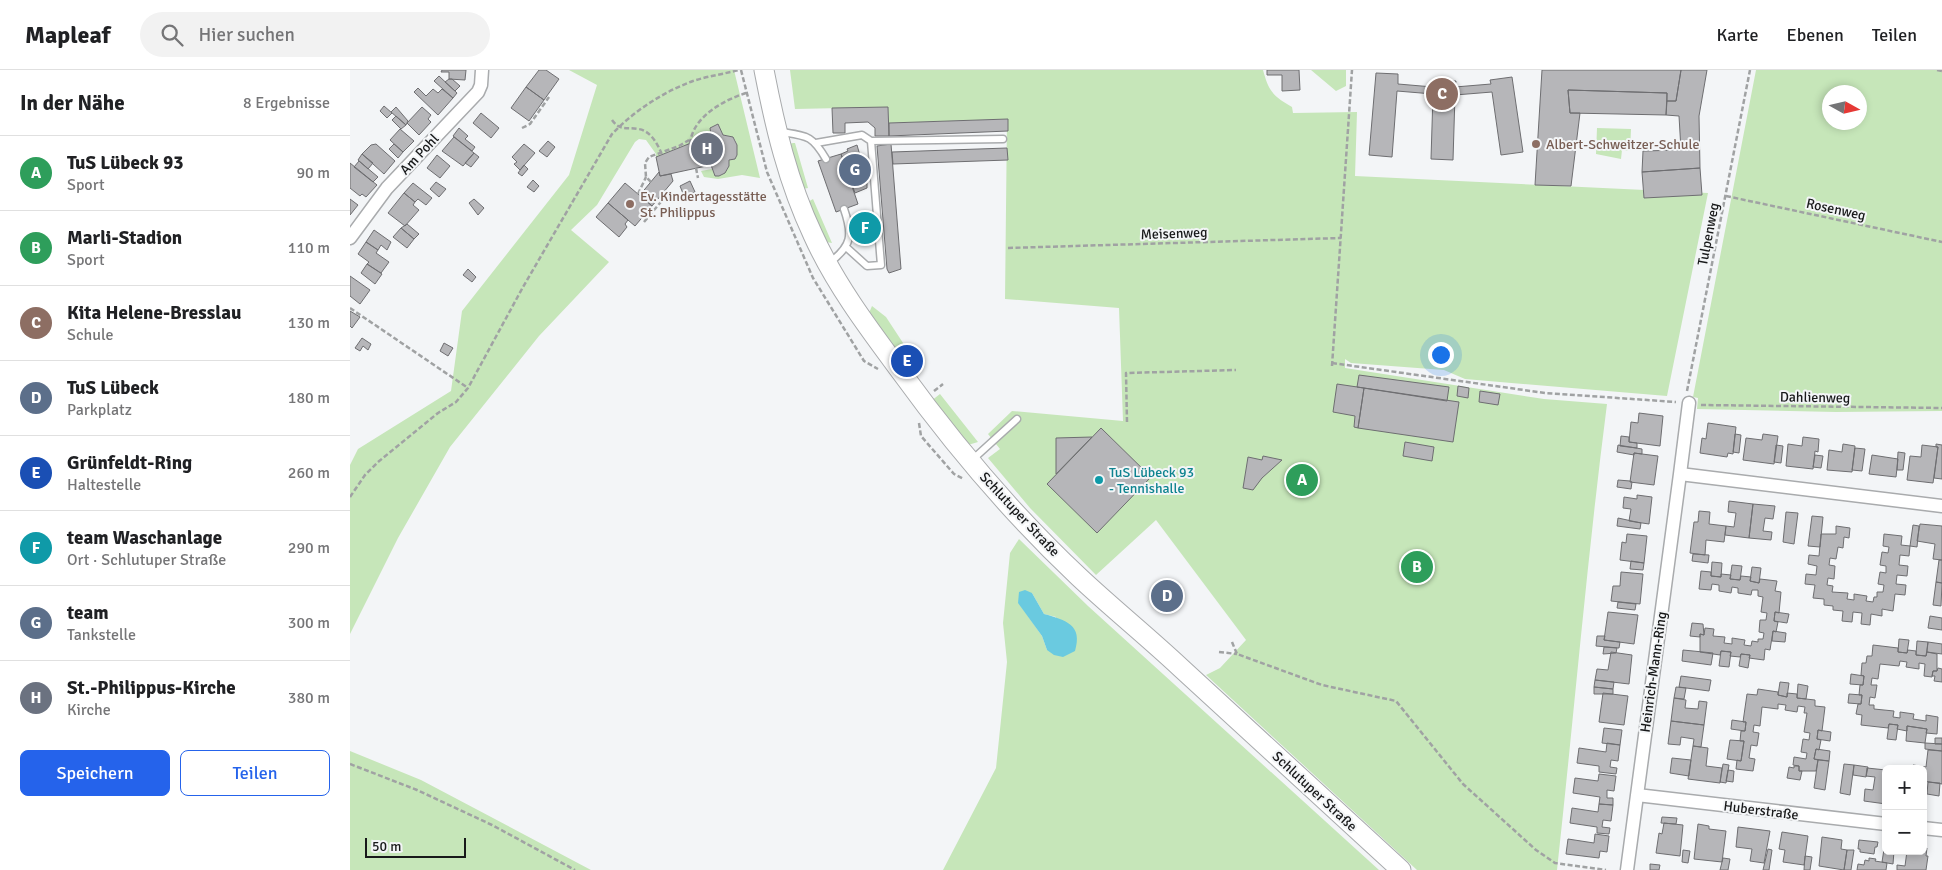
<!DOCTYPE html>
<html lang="de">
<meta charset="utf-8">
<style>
body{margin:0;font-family:Signika,sans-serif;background:#f2f2f2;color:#202124}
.controls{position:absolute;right:15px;bottom:15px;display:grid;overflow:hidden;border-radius:8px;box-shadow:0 2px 8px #0003}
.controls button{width:45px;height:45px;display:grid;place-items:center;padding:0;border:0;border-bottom:1px solid #e0e0e0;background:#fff;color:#202124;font:25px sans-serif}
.compass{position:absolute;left:1472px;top:15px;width:45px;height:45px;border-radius:50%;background:#fff;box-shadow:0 2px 8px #0003;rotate:98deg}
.scale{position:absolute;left:15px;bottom:12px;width:101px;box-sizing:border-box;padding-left:5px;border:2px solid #18191a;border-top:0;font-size:14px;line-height:18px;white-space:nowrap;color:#18191a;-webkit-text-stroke:4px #f3f5f7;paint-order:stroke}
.you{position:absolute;left:1090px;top:284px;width:18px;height:18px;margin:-12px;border:4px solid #fff;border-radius:50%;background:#1a73e8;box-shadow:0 0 0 8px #1a73e833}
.badge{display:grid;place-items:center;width:32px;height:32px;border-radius:50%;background:#2563eb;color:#fff;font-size:16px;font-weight:700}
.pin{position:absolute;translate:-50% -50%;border:2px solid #fff;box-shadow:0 1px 5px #0006}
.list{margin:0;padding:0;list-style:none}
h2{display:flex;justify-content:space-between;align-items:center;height:65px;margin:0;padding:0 20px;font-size:21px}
h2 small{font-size:16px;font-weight:400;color:#757577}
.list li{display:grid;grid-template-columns:32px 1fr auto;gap:15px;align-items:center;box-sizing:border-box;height:75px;padding:0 20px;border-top:1px solid #e0e0e0}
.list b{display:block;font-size:19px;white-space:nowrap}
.list p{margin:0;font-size:16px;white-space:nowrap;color:#757577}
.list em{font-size:16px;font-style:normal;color:#757577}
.actions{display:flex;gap:10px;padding:15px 20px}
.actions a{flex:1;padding:11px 0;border:1px solid #2563eb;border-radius:8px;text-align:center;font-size:18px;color:#2563eb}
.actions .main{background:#2563eb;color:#fff}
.icon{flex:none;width:28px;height:28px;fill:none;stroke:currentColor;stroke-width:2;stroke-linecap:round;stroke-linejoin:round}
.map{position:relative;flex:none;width:1592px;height:800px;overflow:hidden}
header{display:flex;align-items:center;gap:30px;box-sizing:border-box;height:70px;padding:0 25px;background:#fff;border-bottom:1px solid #e0e0e0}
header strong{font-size:24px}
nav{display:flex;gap:28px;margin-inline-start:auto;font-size:18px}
.search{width:350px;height:45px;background:#f2f2f2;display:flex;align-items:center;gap:12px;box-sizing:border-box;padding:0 18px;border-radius:28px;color:#757577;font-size:19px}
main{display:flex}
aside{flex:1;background:#fff}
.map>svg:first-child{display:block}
</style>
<header>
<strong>Mapleaf</strong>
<div class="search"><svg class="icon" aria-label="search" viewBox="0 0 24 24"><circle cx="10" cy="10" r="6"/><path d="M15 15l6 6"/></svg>Hier suchen</div>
<nav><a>Karte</a><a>Ebenen</a><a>Teilen</a></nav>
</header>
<main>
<aside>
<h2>In der Nähe<small>8 Ergebnisse</small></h2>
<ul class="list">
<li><span class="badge" style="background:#2e9e5b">A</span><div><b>TuS Lübeck 93</b><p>Sport</p></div><em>90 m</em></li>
<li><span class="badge" style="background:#2e9e5b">B</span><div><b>Marli-Stadion</b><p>Sport</p></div><em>110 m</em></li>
<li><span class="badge" style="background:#8d6e63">C</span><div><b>Kita Helene-Bresslau</b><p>Schule</p></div><em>130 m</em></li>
<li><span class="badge" style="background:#5c6f8a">D</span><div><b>TuS Lübeck</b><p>Parkplatz</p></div><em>180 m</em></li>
<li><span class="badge" style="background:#1a4fb4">E</span><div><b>Grünfeldt-Ring</b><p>Haltestelle</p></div><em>260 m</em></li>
<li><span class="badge" style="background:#0f9aa8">F</span><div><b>team Waschanlage</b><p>Ort · Schlutuper Straße</p></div><em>290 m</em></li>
<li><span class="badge" style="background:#5c6f8a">G</span><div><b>team</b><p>Tankstelle</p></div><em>300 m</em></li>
<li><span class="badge" style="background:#6b7280">H</span><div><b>St.-Philippus-Kirche</b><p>Kirche</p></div><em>380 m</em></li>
</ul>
<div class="actions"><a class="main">Speichern</a><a>Teilen</a></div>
</aside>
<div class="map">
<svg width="1592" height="800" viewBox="0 0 1592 800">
<rect width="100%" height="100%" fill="#f3f5f7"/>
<path fill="#c6e6b9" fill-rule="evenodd" d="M219,0H384L410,108L392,105L368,109L354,107L351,101L362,99L365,106L372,105L378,99L379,90L385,89L387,85C387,72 388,67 373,65L368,54L360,58L361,65L306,87V84L296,70L289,69L285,72L247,135L221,160L259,192L189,266L100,377L48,468L0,564V395L8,379L101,321L112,241L219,105L247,15Z
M440,0H913C919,22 923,26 942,37L943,43L1007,42L1005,106L1358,123L1317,326L1115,309L1094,300L1001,293L995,289V298L1194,329L1257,334C1237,489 1224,645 1207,800H1067L856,605L870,598L896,570L806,450L746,505L680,438L638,388L650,379L638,364L662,341L773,351L769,238L655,229L657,49L539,53L538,37L445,39Z
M961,0H996V16L986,21Z
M1406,0H1592V341L1486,342L1347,339L1348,328L1343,327ZM1480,22H1510V52H1480Z
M1247,58L1281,59L1280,81L1272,80L1271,89L1246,84Z
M443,73H445L458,118L452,119L439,74Z
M463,129L482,173L476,172L456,133Z
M522,236L536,247L557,279L548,286L519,243Z
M590,324L628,372L618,375L581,331Z
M669,469L738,536L1029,800H593L646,698L657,592L653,553L660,483ZM682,523L694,544L706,547L697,580L692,566L668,532Z
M0,681L71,710L241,800H0Z"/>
<path fill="#6acae0" d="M675,520L682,523L694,544C716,550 733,555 725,581L713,587L704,585L697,580L692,566L668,533L669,522Z"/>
<path fill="#b6b6b9" stroke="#6e6e71" d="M92,0H116L115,10L99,9V2H91Z
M189,0H196L209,9L194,30L176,17Z
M917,0H949L950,20L932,21V5H917Z
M1192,0H1331L1326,31H1317V23L1218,20L1220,43H1230L1221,116L1185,115Z
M1331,0H1357L1349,46L1350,98L1292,102L1293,81L1331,80L1329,46L1316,45L1317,31H1326Z
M1026,3L1048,4V14L1083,17V11H1106L1105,17L1141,14L1140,10L1162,7L1173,82L1151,85L1142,22L1105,25L1103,90L1081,89L1083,24L1047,21L1042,87L1019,85Z
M89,6L107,23L103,28L84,11Z
M99,9H102L110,16L105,21L95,12Z
M176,17L194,30L179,51L161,38Z
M68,18L76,26L83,19L88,23L92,19L103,28L88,45L64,22Z
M1218,20L1317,23L1316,45L1220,43Z
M34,36L42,43L37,48L30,41Z
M46,37L58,51L56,55L41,42Z
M72,37L81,45L78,49L81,52L69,65L57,53Z
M538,37L539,66H525V58L518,52L495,53V63H483L482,38Z
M131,43L149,58L141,68L123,53Z
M46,46L56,55L51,59L42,50Z
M658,49V61L539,66V53Z
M368,54L373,65L383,67L387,75V85L385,89L379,90V96L375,103L369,106H365L361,95L310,106L306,87L361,65L360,58Z
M109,58L118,66L115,69L125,77L122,81L103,66Z
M50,59L64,71L53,82L40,70Z
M104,67L124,83L113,96L92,81Z
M198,71L205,77L197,87L189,81Z
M26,74L45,91L34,104L12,84L21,75Z
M44,74L53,82L48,88L39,79Z
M174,74L185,83L170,100L164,94L167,92L162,87Z
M541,74L551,199L539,203L537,199L527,76Z
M507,75L517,110V118L505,123L491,84L498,81L497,79Z
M657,78L658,90L543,94L542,82Z
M124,83L129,87L121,97L115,93Z
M12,84L23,93L18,99L8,90Z
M491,84L508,134L486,142L468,91Z
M87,85L100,96L90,108L77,98Z
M9,91L28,107L23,112L4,97Z
M0,93L27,115L16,127L12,124L10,126L0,118Z
M174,95L178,99L172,106L168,103Z
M1350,98L1352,125L1294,128L1292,102Z
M309,102L310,106L321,104L323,111L302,136L290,125Z
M183,110L189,116L184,122L177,117Z
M340,111L345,122L334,126L330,116Z
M86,112L96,119L89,127L80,119Z
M63,113L82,128L76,135L68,129L65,132L54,123Z
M275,113L302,136L285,156L258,133Z
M54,123L65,132L63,135L69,140L55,156L38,143Z
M0,129L8,135L0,145Z
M124,129L134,138L128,145L119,133Z
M258,133L278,150L275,154L277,157L269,167L246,147Z
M509,146H519L520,169L511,170Z
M57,154L69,164L64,169L51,158Z
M51,158L64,169L57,178L43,167Z
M24,160L41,172L37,180L31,175L28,180L16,172Z
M16,172L28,180L26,183L39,192L31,203L17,194L19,192L8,184Z
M17,194L32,204L25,214L11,203Z
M118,199L126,207L122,212L113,205Z
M0,206L20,220L10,234L0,226Z
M0,241L10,247L2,258L0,256Z
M12,268L21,274L18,280L13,276L10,281L5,278Z
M94,273L103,278L98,286L90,281Z
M1009,305L1099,317L1097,331L1007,317Z
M987,314L1014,318L1008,358L1004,357L1005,346L983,342Z
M1108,316L1119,318L1118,328L1107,326Z
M1014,318L1109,332L1103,372L1008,358Z
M1130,321L1150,324L1148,335L1129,332Z
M1289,343L1313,346L1310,376L1279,372L1281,352L1288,353Z
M1358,353L1386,357L1383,384L1378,383L1377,387L1350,383L1352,368L1356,369Z
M751,358L801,407L747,463L697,414Z
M1385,364L1391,365L1389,383L1383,382Z
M1413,364L1428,366L1424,394L1393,390L1396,368L1412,370Z
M1271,366L1279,367V372L1287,373V378L1270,376Z
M742,367L706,404V368Z
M1453,367L1469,369L1468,382L1465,381L1463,399L1436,396L1438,374L1452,376Z
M1055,372L1084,377L1082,391L1053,386Z
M1493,374L1505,376L1502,402L1477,400L1479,380L1492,382Z
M1586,374L1592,375V409L1584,408L1588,377H1586Z
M1268,375L1292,379V384L1284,383V385L1267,382Z
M1426,375L1433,376L1431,393L1424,392Z
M1572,375L1588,377L1583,413L1557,410L1560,386L1571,387Z
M1505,378L1515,379L1512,401L1502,400Z
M1548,382L1555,383L1553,400H1547Z
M1284,383L1308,386L1304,415L1280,412Z
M1465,385L1473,386L1471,398L1463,397Z
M1522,385L1548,389L1546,407L1519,404Z
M913,386L932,390L912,408L903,420L893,418L898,387L912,390Z
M1268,410L1280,411L1282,412L1281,419L1267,417Z
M1287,425L1302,427L1299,454L1279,451L1281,439L1273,438L1274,427L1287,429Z
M1379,431L1403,434L1399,468L1375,465L1376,456L1384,457L1386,443L1378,442Z
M1403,434L1425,436L1423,449L1415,448L1413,461L1422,462L1421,470L1399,468Z
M1349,441L1360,442L1359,454L1376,456L1374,472L1356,470L1355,485L1340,483L1344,452H1348Z
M1436,442L1448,443L1444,474L1433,472Z
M1462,446L1473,447L1470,477L1458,476Z
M1268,448L1291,453L1290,459L1267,456Z
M1570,454L1592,456V490L1583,489L1585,474L1567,471Z
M1563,455L1569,456L1567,477L1560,476Z
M1486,456L1500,458L1499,468L1494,467L1493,478L1488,477L1486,489L1480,488L1479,495L1485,496L1484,509L1478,508L1477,515L1483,516L1482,522L1498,523L1497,529L1504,530V524L1517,526L1516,531L1523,532L1524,527H1527V522H1533L1534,515L1528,514L1530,502L1536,503V496L1530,495L1532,482L1538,483L1539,477L1533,476L1534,464L1552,466L1551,475L1560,476L1559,486L1550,485L1549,495L1558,496L1557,506L1547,505L1546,514L1556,515L1555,525L1545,524L1543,541L1532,539V546L1521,544L1520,555L1511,554L1512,543L1503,542L1502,552L1492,551L1493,541L1483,540V536L1474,535V529L1463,528L1465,515L1455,514L1456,504L1466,505L1467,496L1458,494L1459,485L1469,486L1471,464H1486Z
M1277,464L1297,466L1294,493L1270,490L1272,472L1276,473Z
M1343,484L1359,485L1358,493L1342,491Z
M1589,490H1592V513L1586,512Z
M1281,491L1294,493L1293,500L1280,499Z
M1362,492L1372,493L1371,507L1361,506Z
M1382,495L1392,496L1390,510L1380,509Z
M1402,497L1411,498L1409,513L1400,511Z
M1351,501L1361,502V506L1371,507V504L1381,505L1380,509L1390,510L1391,506L1401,507L1400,511L1409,513L1410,509L1427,511L1425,521L1431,522L1429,543L1425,542L1424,551L1428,552L1426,562L1423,561L1420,580L1415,579L1414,590L1399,588L1400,585L1391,584L1390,587L1380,586L1381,582L1371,581L1370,585L1350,582V564L1354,565L1355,558L1364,559L1363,566L1375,567L1374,573L1382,574V568L1395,570L1394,575L1401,576L1402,571L1408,572V569H1413L1414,563L1409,562L1410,550H1416L1417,543L1411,542L1413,527L1408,526V520H1402L1401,525L1388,523V518L1382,517L1381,523L1369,521V515L1362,514L1361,520L1349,519Z
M1271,502L1293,504L1290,534L1261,531L1263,516H1270Z
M1586,512L1592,513L1591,536L1583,535Z
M1268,532L1286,534L1285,540L1267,538Z
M1258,542L1288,545L1284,574L1254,570Z
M1425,542L1439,544L1437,553L1424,551Z
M1580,546L1592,548V560L1578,558Z
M1342,553L1353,554L1354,565L1350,564V567L1340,566Z
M1423,561L1436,563L1435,572L1422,571Z
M1247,566H1255L1254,570L1270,572L1269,578L1246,576Z
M1549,569L1559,570L1557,583L1548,582Z
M1567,571L1578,572L1576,586L1566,585Z
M1578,572L1592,574V584L1577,582Z
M1523,575L1548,578V582L1557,583L1558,580L1566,581V585L1576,586L1577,582L1587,584V601H1583L1582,607L1574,606L1575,594L1569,593V599L1556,597L1557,592L1550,591L1549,596L1530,594L1528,609L1522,608L1521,615H1527L1525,628L1520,627L1519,635H1524V639L1544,641L1543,647L1550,648V642L1564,644L1563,649L1576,651V645L1588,647L1587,664L1576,663L1577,659L1557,656V661L1547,659L1548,655L1539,654L1538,658L1511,655L1512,645L1506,644L1508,634H1511L1512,625H1509L1510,615H1513L1514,606L1511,605L1512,593H1516L1517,586H1522Z
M1254,577L1267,578L1266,583L1253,584Z
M1333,580L1363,583L1361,595L1332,591Z
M1371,581L1381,582L1379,597L1369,596Z
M1261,582L1282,585L1279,614L1245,610L1247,599L1258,600Z
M1391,584L1400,585L1398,598L1389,596Z
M1588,598L1592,599V612L1584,611L1585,606H1582L1583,601H1587Z
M1501,604L1514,606L1513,615L1500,614Z
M1331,606L1361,610L1359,621L1329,617Z
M1245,610L1264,612L1263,619L1244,617Z
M1430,612L1439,613L1437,627L1428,625Z
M1448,614L1458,616L1456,629L1447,628Z
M1244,617L1263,619V624H1244Z
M1326,617L1336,618L1334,629L1324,628Z
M1408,619L1428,622V625L1437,627V623L1447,624V628L1465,630V636L1475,637L1472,661L1468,660L1467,669L1471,670L1469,680L1466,679L1464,689L1468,690L1466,701H1449V696L1443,695L1444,687L1456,689L1457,683L1451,682L1453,669L1459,670L1460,663L1454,662L1457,643H1454L1455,637L1448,636L1447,642L1435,640L1436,635L1428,634V639L1412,637L1410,656L1404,655L1403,662L1409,663L1407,676L1401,675L1399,688L1405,689L1403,701L1386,699L1387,690L1391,691L1394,671H1390L1391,661H1395L1396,652H1393L1397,624L1407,625Z
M1253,623L1278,626L1274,655L1249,652Z
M1499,624L1512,625L1511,634L1498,633Z
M1324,628L1336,630L1335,638L1348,639L1349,631L1357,632L1354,655L1321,651Z
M1382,650L1396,652L1395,661L1381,659Z
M1321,651L1354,655L1351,677L1343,676L1344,669L1331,667L1330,675L1318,674Z
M1539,654L1548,655L1546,670L1537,669Z
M1557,656L1577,659L1575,673L1556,671Z
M1254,658L1272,660L1270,675L1252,673Z
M1468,660L1481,662L1480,671L1467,669Z
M1585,668H1592V674H1585Z
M1380,670L1394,671L1391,691L1377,689Z
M1257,673L1270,675L1268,691L1261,690L1260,697L1267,698L1266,704L1249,702V696L1227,693L1229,678L1256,682Z
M1575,673L1592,674V681L1575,679Z
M1343,676L1358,678L1356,696L1372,698L1370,713L1338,709Z
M1466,679L1480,681L1479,691L1464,689Z
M1578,680L1592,681V714L1573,711V699H1563V695L1576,697Z
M1322,688L1341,690L1339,706L1320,703Z
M1468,690L1479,691L1475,720L1464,718Z
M1373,694L1379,695L1376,713L1370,712Z
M1494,694L1504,695L1500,725L1490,723Z
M1504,695L1518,697L1516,707L1503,705Z
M1444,696H1449V701H1452L1450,710L1437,708L1439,697L1444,698Z
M1517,698L1536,700V734L1514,731L1515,719L1523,720L1525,707L1516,706Z
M1378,700L1384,701L1383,712L1376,711Z
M1249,704L1266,706L1264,721L1257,720V728H1263V735L1249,734L1250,727L1223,723L1225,708L1248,711Z
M1578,712L1590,713L1589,726L1577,724Z
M1249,734L1263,735L1261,751L1253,750L1252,757L1260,758L1259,764L1247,763V757L1220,753L1222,738L1248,742Z
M1312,747L1327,748L1326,754L1311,753Z
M1314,753L1333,755L1330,786L1306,783L1309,763L1312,764Z
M1348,754L1359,756V759L1376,761L1372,792L1344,789Z
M1388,757L1420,761L1414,793L1400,791L1402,779L1386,777Z
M1432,762L1458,766L1454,795L1433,792L1435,780L1429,779Z
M1245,764L1259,766L1257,782L1250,781L1249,788L1216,784L1218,769L1244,773Z
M1472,767L1492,770L1491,779L1497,780L1494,800L1469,796Z
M1509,770L1528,772L1527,777H1525L1524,784L1510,782V779H1508Z
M1535,773L1536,781H1544L1543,794L1532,792Z
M1573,778H1577L1576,786H1578L1576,800H1547V795L1555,796L1557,781H1573Z
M1418,779L1422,780L1419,800H1413Z
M1333,780L1340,781L1338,793L1332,792Z
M1497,780H1504L1501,800H1494Z
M1455,786L1462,787L1460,800H1454Z
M1373,788L1380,789L1378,800H1370Z
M1519,788L1526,789L1525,791L1537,793L1536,800H1507L1508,794L1514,795L1515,790L1519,791Z
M1300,794L1310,795L1309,800H1300Z"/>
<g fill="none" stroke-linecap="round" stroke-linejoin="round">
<g stroke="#a9abad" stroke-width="9">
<path id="service" d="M431,62C457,66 462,65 476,89
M521,71L653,69
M466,73L512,65L521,71L531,195L517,196L496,177
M479,193C502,176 503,165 494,139
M622,390L667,349"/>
</g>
<g stroke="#a9abad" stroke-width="15">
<path id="minor" d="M0,168L37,118L128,22L131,15L132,0
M1330,404L1339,333
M1287,725L1536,754
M1573,758L1592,760
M1277,800L1330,404L1592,436"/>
</g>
<g stroke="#a9abad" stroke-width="21">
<path id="secondary" d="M414,0C425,57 438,112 463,165C485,214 519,259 551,302C604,375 663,445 729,507C762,538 798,567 831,598C904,665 978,733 1051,800"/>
</g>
<path stroke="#a0a2a3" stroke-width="2.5" stroke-dasharray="5 2.5" stroke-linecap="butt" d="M391,0L417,102L463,208L514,291L528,299
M1587,0L1592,1
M262,50C270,61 276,57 288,59C300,60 308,74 312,85
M172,58L180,54L199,27
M340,74C342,47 374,30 396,23
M346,98L348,108
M301,112L296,107L295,93L299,87L329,76L339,70
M288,124L296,107
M1376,126L1592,172
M294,152L315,127
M658,178L991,168
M0,238L118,318
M982,293L1195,323L1326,332
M982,296L1002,0
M584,321L593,314
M1337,321L1400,0
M1351,335L1592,338
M777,352L776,303L886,300
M569,353L571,366L604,404L614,409
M0,427L15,405L28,392L88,343L106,332L118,318L173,217L262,64C284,41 313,22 343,11C358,6 374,4 389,0
M882,572L887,584L972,615L1046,631L1113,714L1186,780L1205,793L1256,800
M869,582L887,584
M0,694L67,720L142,755L225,800"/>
<use href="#service" stroke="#fff" stroke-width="6"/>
<use href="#minor" stroke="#fff" stroke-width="12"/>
<use href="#secondary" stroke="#fff" stroke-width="19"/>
</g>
<g fill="#8d6e63" stroke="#f3f5f7" stroke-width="2">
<circle cx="1186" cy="74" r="5"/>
<circle cx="280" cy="134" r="5"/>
</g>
<circle fill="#0f9aa8" stroke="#f3f5f7" stroke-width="2" cx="749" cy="410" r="5"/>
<g text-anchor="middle" stroke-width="4" stroke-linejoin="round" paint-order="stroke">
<g font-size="14" fill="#785e54" stroke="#f3f5f7" text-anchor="start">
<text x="1196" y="79">Albert-Schweitzer-Schule</text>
<text x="290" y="131">Ev. Kindertagesstätte<tspan x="290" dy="16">St. Philippus</tspan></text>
</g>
<g font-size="14" fill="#18191a" stroke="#f3f5f7">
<text transform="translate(69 84) rotate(-47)" y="5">Am Pohl</text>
<text transform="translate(1486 139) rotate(12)" y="5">Rosenweg</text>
<text transform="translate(824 163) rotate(-2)" y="5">Meisenweg</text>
<text transform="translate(1358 164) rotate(-79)" y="5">Tulpenweg</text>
<text transform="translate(1465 327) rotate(1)" y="5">Dahlienweg</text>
<text transform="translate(670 444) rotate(47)" y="5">Schlutuper Straße</text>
<text transform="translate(1303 602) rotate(-82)" y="5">Heinrich-Mann-Ring</text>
<text transform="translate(965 721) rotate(43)" y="5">Schlutuper Straße</text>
<text transform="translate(1411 740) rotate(7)" y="5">Huberstraße</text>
</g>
<g font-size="14" fill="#0d838f" stroke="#f3f5f7" text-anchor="start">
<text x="759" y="407">TuS Lübeck 93<tspan x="759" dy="16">- Tennishalle</tspan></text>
</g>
</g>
</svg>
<div class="controls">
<button>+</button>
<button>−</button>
</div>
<svg class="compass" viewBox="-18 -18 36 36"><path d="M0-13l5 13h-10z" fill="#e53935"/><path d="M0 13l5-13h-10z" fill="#757577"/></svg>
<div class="scale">50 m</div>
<div class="you"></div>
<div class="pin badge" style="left:952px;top:410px;background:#2e9e5b">A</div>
<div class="pin badge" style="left:1067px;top:497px;background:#2e9e5b">B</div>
<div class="pin badge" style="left:1092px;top:24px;background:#8d6e63">C</div>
<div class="pin badge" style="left:817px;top:526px;background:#5c6f8a">D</div>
<div class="pin badge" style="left:557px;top:291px;background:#1a4fb4">E</div>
<div class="pin badge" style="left:515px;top:158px;background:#0f9aa8">F</div>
<div class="pin badge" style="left:505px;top:100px;background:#5c6f8a">G</div>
<div class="pin badge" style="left:357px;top:79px;background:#6b7280">H</div>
</div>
</main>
